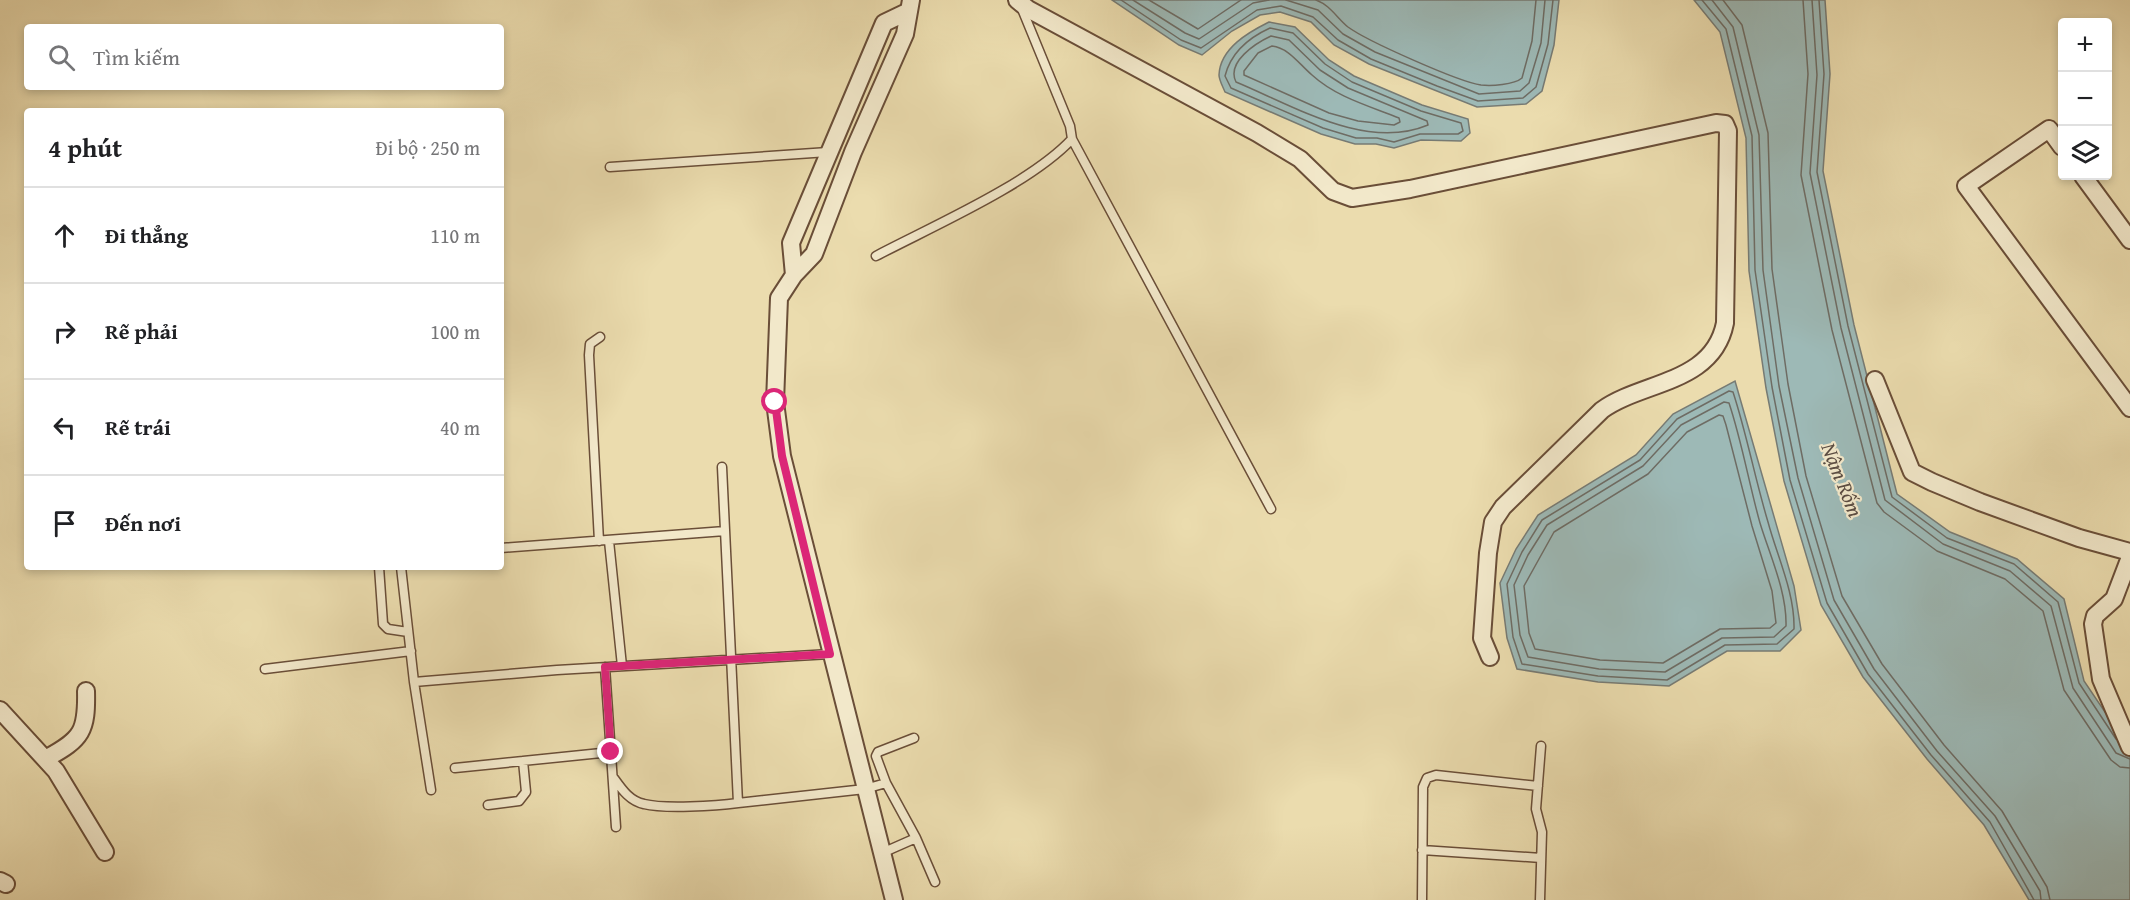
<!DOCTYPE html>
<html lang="vi">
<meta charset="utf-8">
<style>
body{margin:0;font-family:"Gentium Book Plus",serif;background:#f6f6f6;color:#202124}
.controls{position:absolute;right:18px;top:18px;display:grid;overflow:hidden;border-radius:6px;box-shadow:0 3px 9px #0003}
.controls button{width:54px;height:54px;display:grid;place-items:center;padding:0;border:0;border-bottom:2px solid #e0e0e0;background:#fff;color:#202124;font:30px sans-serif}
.stop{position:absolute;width:18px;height:18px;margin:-14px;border:4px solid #db2777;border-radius:50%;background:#fff}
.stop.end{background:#db2777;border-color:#fff;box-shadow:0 2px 6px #0008}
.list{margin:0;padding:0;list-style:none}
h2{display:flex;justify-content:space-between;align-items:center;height:78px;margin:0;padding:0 24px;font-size:26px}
h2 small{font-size:20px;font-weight:400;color:#757577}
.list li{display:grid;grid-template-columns:39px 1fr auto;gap:18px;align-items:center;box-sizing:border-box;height:96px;padding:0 24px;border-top:2px solid #e0e0e0}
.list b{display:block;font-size:22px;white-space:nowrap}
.list em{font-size:20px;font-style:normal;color:#757577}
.icon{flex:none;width:33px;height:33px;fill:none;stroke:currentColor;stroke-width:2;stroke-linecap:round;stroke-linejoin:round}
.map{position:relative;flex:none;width:2130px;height:900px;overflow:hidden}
.search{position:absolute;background:#fff;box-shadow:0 3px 9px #0003;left:24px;top:24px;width:480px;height:66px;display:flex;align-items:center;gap:15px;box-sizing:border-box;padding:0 21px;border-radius:6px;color:#757577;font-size:22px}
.panel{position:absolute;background:#fff;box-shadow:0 3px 9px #0003;left:24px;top:108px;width:480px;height:462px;border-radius:6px}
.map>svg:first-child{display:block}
</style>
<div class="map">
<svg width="2130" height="900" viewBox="0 0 2130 900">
<rect width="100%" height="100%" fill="#ebdcae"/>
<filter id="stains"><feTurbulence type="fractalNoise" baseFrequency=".00333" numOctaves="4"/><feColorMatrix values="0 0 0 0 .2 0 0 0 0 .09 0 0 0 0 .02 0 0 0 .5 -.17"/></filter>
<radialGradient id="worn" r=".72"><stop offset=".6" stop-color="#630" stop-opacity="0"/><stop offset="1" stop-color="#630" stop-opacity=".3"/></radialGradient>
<path fill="#9db9b6" stroke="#777b74" stroke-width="1.5" d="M1112,0H1559L1554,45L1542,91L1526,104L1477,107L1369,64L1334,45L1311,22L1280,12L1260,15L1232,31L1202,55L1179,45Z
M1694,0H1825L1830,74L1823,171L1854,325L1897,494L1950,532L2017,559L2064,599L2084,681L2130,749V900H2029L1984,825L1927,759L1863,677L1821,605L1784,481L1766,388L1749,271L1746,138L1720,32Z
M1269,22L1295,27L1329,60L1354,76L1422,105L1468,119L1470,133L1461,141L1421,140L1394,148L1376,144H1355L1321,134L1225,92C1223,87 1219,80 1219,75C1220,48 1249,32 1269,22Z
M1735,381L1794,586L1801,630L1780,651H1727L1669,686L1598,682L1517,669L1507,638L1500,583L1516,549L1538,515L1636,455L1673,414Z"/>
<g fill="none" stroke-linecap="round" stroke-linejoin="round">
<path stroke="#6e6c64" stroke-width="1.5" d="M1121,0L1181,40L1201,48L1257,10L1281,6L1313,17L1338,40L1371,59L1437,86L1478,101L1523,98L1536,87L1548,44L1553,0
M1133,0L1185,33L1199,39L1253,3L1269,0
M1149,0L1198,29L1241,0
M1286,0L1318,10L1343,34L1375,52L1479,94L1520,91L1529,83L1541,43L1545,0
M1316,0C1330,5 1337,18 1348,27C1367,41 1459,82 1481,85C1491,86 1514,85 1522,78L1532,41L1536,0
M1702,0L1726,29L1752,136L1755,270L1772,387L1790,480L1827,603L1868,674L1931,755L1990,822L2034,900
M1712,0L1733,27L1759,135L1763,270L1779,386L1798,478L1834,600L1874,669L1937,751L1995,816L2040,891L2041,900
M1723,0L1742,25L1768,133L1772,269L1788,384L1806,476L1842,596L1882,664L1944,745L2002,811L2047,887L2050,900
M1803,0L1808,74L1801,175L1832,330L1877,503L1884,512L1937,551L2005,579L2043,611L2064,690L2111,760L2120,767L2130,768
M1812,0L1817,75L1810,173L1841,328L1885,500L1943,544L2010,571L2051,606L2073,688L2116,753L2130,759
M1819,0L1824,74L1817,172L1848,326L1892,497L1947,538L2014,564L2058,602L2079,683L2116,739
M1270,28L1293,33L1325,64L1352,82L1421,111L1461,123L1463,131L1458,134H1420L1394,142L1377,138H1356L1323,128L1231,88L1225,76C1231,52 1248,38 1270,28Z
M1271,36L1289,40L1320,70L1348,88L1427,121L1428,125C1366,151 1294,106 1236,82C1226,62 1256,43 1271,36Z
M1272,46C1289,48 1299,64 1312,75C1336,97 1369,106 1399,118L1400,122L1394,125L1358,121L1329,113L1244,75V71L1258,53Z
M1729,391L1733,392C1747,435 1755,479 1768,522C1777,556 1795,593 1794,629L1777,644L1725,645L1667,680L1598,676L1522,664L1513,637L1507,584L1522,552L1542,520L1640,460L1677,419Z
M1724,402L1729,403C1742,442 1749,484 1760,523C1770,556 1787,592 1786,626L1774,637L1722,638L1665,672L1599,669L1528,657L1520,635L1514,585L1528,555L1547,525L1643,466L1681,425Z
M1719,415L1723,416L1726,425L1752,526L1772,591L1776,623L1770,628L1720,629L1663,663L1600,660L1535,649L1529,633L1524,586L1554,532L1648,474L1687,432Z"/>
<g stroke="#6a4e38" stroke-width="11">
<path id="lane" d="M1072,139L1271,509
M610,167L828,152
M876,256C933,226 1030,184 1072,139L1070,126L1022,9
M599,541L589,355L590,344L600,337
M609,541L622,666
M501,548L725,531
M379,567L383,624L388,629L408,632
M401,567L414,682L431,790
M605,667L616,827
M265,669L411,651
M414,682L557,670L830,654
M914,738L878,752L876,756L886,783L916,838L935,882
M455,768L611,752
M613,777C621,788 629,801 644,804C664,809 716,806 738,803L722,467
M738,803L865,789L886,783
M488,805L519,801L526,792L523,761
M1422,850L1541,858
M882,853L916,838
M1422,900L1423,787L1427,778L1436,775L1538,786
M1540,900L1542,832L1536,809L1541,746"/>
</g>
<g stroke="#6a4e38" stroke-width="20">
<path id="street" d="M1017,0L1028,9L1257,133L1300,159L1333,191L1352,198L1410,189L1716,123L1725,124L1728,131L1725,323C1713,384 1642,381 1602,410L1503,507L1493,522L1488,553L1482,638L1490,657
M2062,147L2049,129L1966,186L2130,408
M2083,176L2130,240
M794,275L791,243L884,23L907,12
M1875,380L1912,472L1932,482L1980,502L2079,538L2130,552
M2130,557L2114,599L2095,616L2093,624L2101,679L2130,747
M0,710L56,771L105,852
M47,758C82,739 87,731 86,691
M0,881L6,884
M894,900L782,456L775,402L779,298L794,275L814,254L853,152L905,34L911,0"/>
</g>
<use href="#lane" stroke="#f2e8ca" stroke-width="8"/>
<use href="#street" stroke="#f2e8ca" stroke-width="16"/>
</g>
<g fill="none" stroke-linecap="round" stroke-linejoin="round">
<path stroke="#db2777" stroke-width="8" d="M611,752L605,667L830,654L782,456L775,402"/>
</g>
<g text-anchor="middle" stroke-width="4.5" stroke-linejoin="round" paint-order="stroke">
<g font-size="21" font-style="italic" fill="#5b4d43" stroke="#f2e8ca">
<text transform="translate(1842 480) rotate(68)" y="7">Nậm Rốm</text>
</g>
</g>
<rect width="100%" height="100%" filter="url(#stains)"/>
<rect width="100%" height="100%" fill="url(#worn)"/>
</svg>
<div class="controls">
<button>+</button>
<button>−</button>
<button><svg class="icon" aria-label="layers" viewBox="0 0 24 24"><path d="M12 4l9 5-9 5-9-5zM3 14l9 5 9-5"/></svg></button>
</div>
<div class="stop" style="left:775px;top:402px"></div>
<div class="stop end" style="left:611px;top:752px"></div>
<div class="search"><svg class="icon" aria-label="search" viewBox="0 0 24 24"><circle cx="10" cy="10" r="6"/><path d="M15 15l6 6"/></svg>Tìm kiếm</div>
<section class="panel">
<h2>4 phút<small>Đi bộ · 250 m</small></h2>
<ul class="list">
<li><svg class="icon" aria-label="ahead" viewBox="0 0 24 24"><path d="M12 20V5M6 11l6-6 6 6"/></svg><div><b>Đi thẳng</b></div><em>110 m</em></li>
<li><svg class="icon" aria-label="right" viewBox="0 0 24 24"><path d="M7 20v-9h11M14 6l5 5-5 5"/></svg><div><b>Rẽ phải</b></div><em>100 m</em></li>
<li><svg class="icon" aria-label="left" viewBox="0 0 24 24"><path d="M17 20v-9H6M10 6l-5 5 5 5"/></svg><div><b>Rẽ trái</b></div><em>40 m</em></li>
<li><svg class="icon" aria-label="arrive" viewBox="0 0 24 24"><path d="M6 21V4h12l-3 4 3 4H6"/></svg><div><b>Đến nơi</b></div></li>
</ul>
</section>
</div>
